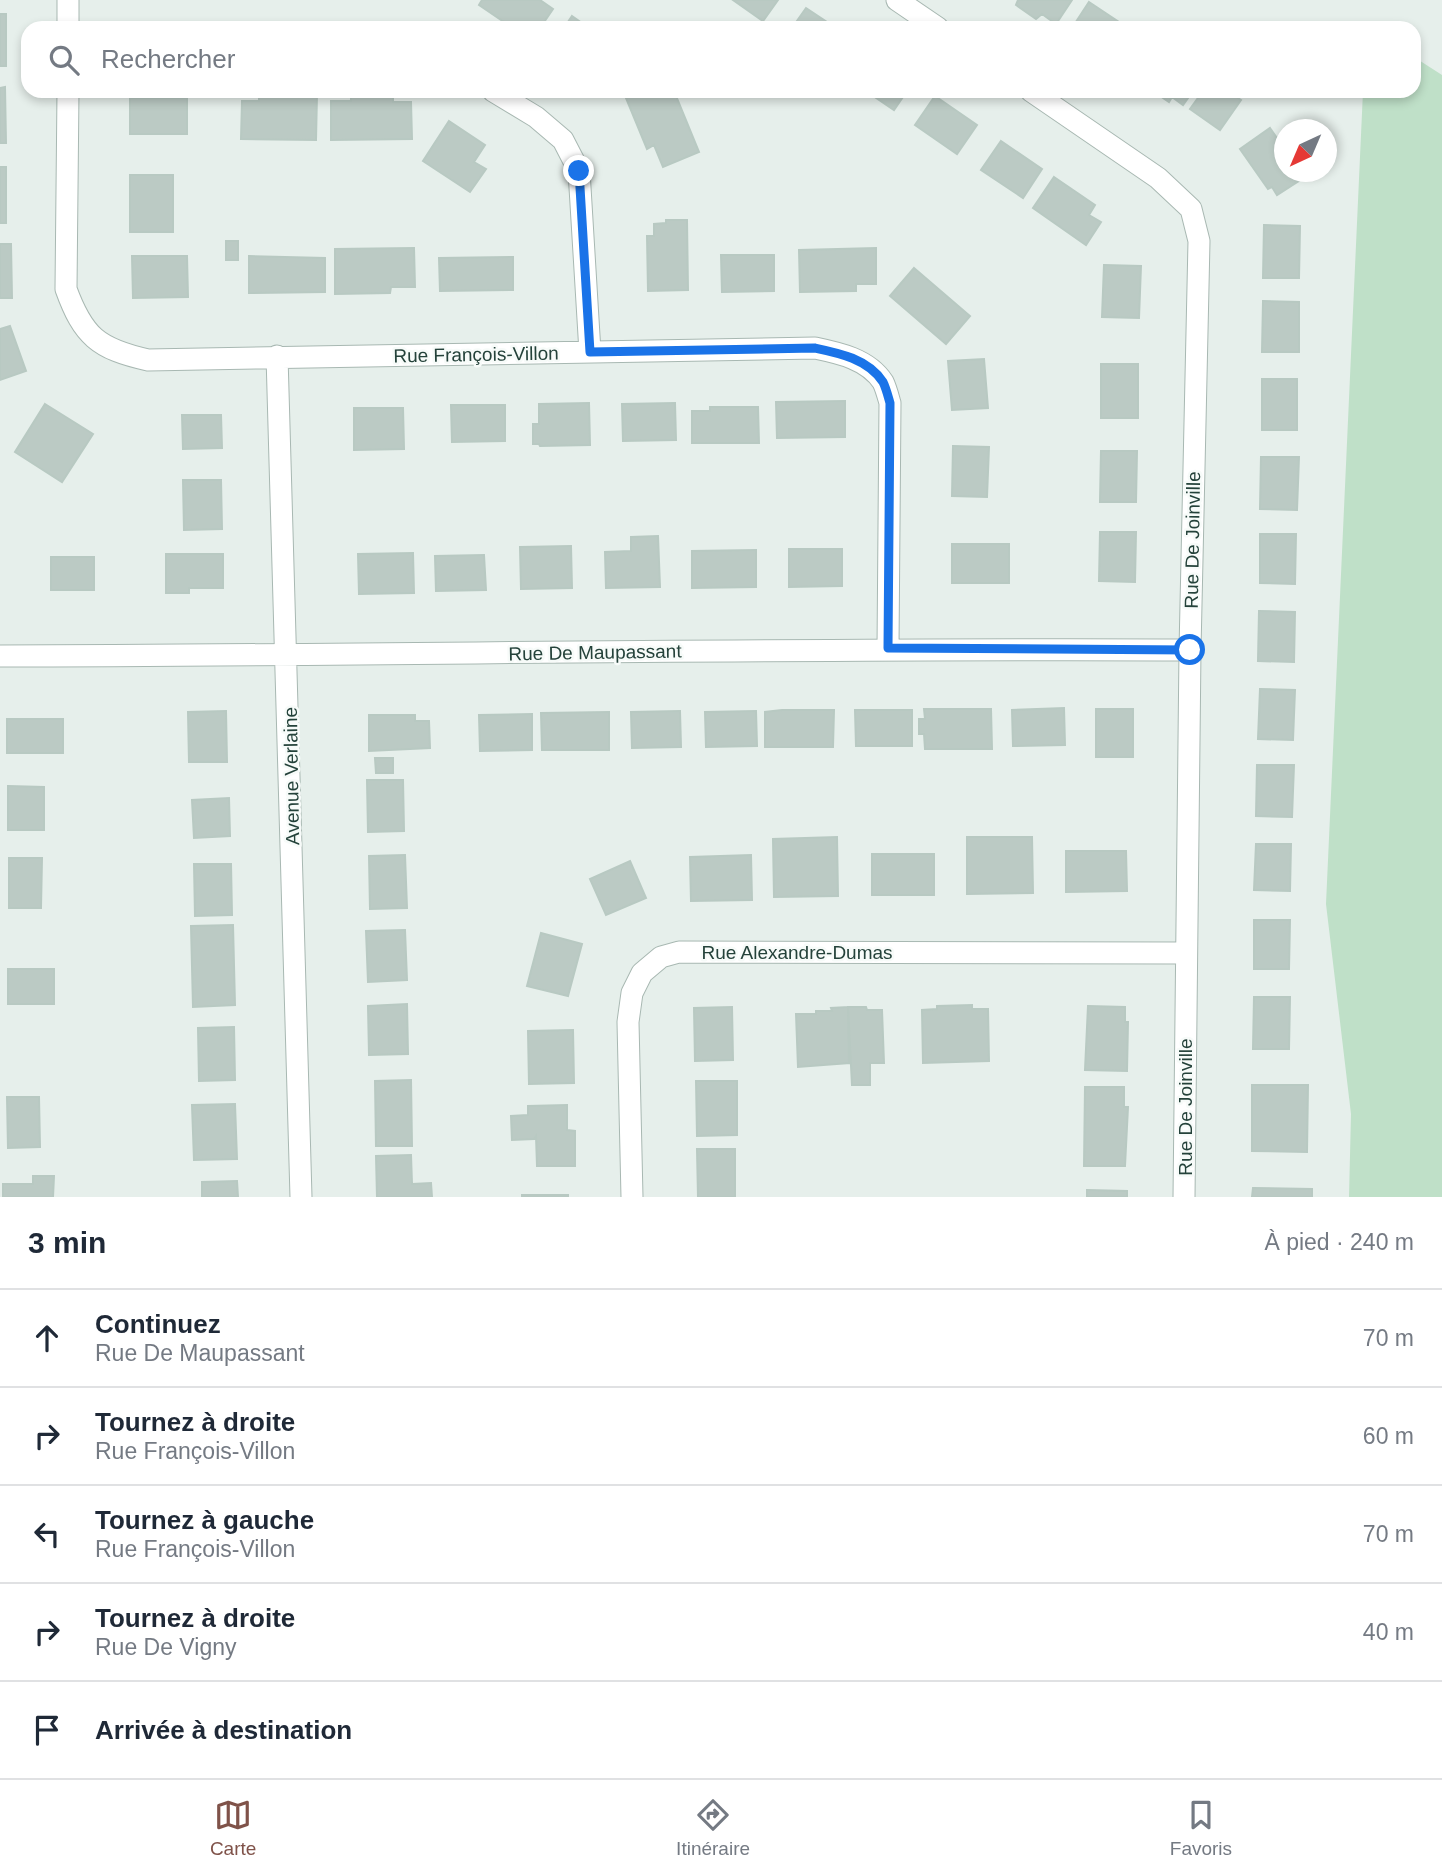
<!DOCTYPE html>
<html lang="fr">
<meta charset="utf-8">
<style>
body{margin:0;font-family:Arial,sans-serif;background:#f2f2f3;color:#1f2937}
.compass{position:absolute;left:1274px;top:119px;width:63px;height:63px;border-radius:50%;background:#fff;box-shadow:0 4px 10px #0003;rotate:224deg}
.stop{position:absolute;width:21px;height:21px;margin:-16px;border:5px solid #1a73e8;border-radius:50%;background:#fff}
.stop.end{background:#1a73e8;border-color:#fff;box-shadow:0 2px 7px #0008}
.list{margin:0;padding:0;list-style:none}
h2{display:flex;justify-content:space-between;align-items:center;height:91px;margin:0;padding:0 28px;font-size:30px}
h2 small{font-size:23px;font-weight:400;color:#747a83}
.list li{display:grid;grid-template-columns:46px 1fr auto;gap:21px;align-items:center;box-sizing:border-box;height:98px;padding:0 28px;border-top:2px solid #e0e1e3}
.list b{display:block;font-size:26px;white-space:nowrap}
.list p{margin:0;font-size:23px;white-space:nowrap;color:#747a83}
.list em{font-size:23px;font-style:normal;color:#747a83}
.icon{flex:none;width:38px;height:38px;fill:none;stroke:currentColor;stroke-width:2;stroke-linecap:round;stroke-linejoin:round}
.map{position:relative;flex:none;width:1442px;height:1197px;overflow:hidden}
.search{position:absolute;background:#fff;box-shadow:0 4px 10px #0003;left:21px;right:21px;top:21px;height:77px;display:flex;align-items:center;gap:18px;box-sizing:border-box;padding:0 24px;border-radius:21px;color:#747a83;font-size:26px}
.sheet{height:581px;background:#fff}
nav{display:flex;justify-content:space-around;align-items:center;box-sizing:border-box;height:98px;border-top:2px solid #e0e1e3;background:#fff;font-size:19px;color:#747a83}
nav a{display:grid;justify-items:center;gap:4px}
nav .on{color:#7f5249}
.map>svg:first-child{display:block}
</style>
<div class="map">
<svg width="1442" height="1197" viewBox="0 0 1442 1197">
<rect width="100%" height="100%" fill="#e6efeb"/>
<path fill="#bfe0c8" d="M1414,57L1442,75V1197H1349L1351,1114L1326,904L1363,91H1414Z"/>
<path fill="#bbcac4" stroke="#b8c9c2" stroke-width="2" d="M482,0H540L553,9L540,28H513L479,5Z
M733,0H778L763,21Z
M1018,0H1072L1056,24L1042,14L1036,19L1016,5Z
M1089,2L1128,28H1072Z
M806,8L836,28H792Z
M0,14H6V66H0Z
M572,16L589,28H564Z
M5,87L6,143H0V88Z
M643,91H674L699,152L663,167L654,145L647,149L626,98Z
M866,91H907L894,110Z
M1153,91H1193L1183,105L1172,97L1169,102Z
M1203,91H1227L1241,100L1220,130L1190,109Z
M259,93L317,94L316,140L241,139L242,101H259Z
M935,96L977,125L957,154L915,125Z
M351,97H393V102H411L412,139L331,140V101H351Z
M130,98H187V134H130Z
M449,121L485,145L474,162L486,169L470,192L423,161Z
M1270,128L1284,148V172H1301L1305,177L1277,195L1272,187L1268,189L1240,149Z
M1001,141L1042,169L1023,198L981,170Z
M0,167H6V223H0Z
M130,175H173V232H130Z
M1054,177L1095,205L1089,215L1101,222L1086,245L1033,208Z
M666,220H687L688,290L648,291L647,236H654V224L666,223Z
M1264,225L1300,226L1299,278H1263Z
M226,241H238V260H226Z
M0,244H11L12,298H0Z
M414,248L415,287H391L390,293L335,294V249Z
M876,248V284H856V291L800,292L799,250Z
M721,255H774V291L722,292Z
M132,256H187L188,297L133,298Z
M249,256L325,258V292L249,293Z
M513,257V290L440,291L439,258Z
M1104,265L1141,266L1139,318L1102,317Z
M914,268L970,316L946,344L890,296Z
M1263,301L1299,302V352H1262Z
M10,326L26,371L0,380V329Z
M984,359L988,408L952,410L948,361Z
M1101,364H1138V418H1101Z
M1262,379H1297V430H1262Z
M845,401V437L777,438L776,402Z
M589,403L590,445L540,446L539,444H533V424H539V404Z
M675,403L676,440L623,441L622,404Z
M45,404L93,434L62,482L15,452Z
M451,405H505V441L452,442Z
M710,407H758L759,443H692V411H710Z
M354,408H403L404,449L354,450Z
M182,415H221L222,448L183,449Z
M953,446L989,447L987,497L952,496Z
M1101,451H1137L1136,502H1100Z
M1261,457H1299L1297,510L1260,509Z
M183,480H221L222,529L184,530Z
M1100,532H1136L1135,582L1099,581Z
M1260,534H1296L1295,584L1260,583Z
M658,536L660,587L606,588L605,552L631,551V537Z
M952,544H1009V583H952Z
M571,546L572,588L521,589L520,547Z
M789,549H842V586L789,587Z
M756,550V587L692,588V551Z
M413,553L414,593L359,594L358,554Z
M166,554H223V588H189V593H166Z
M484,555L486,590L436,591L435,556Z
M51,557H94V590H51Z
M1259,611L1295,612L1294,662L1258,661Z
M1260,689L1295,690L1293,740L1258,739Z
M1064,708L1065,745L1013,746L1012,710Z
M924,709H991L992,749H925L924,734H919V719H925Z
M1096,709H1133V757H1096Z
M782,710H834L833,747H765V712Z
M855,710H912V746H856Z
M226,711L227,762H189L188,712Z
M680,711L681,747L632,748L631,712Z
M756,711L757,746L706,747L705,712Z
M609,712V750H542L541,713Z
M532,714V750L480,751L479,715Z
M369,715H415V721H429L430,748L369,751Z
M7,719H63V753H7Z
M375,758H393V773H376Z
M1257,765H1294L1292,817L1256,816Z
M367,780H403L404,831L368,832Z
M8,786L44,787V830H8Z
M229,798L230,836L194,838L192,800Z
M837,837L838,896L774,897L773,839Z
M967,837H1032L1033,893L967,894Z
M1256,844H1291L1290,891L1254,890Z
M1066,851H1126L1127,891L1066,892Z
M872,854H934V895H872Z
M405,855L407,908L370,909L369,856Z
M751,855L752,900L691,901L690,857Z
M9,858H42L41,908H9Z
M630,861L646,898L606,915L590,879Z
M194,864H231L232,915L195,916Z
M1254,920H1290L1289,969H1254Z
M233,925L235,1005L193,1007L191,926Z
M405,930L407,980L368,982L366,931Z
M541,933L582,944L568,996L527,986Z
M8,969H54V1004H8Z
M1254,997H1290L1289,1049H1253Z
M407,1004L408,1054L369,1055L368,1006Z
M972,1005V1009H988L989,1061L923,1063L922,1010L937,1009V1006Z
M1088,1006L1125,1007V1022H1128L1127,1071L1085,1070Z
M732,1007L733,1060L695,1061L694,1008Z
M848,1007L849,1063L798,1067L796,1014H816V1011H832L831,1008Z
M848,1007H866L867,1010H882L884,1063H870V1085H852Z
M234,1027L235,1080L199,1081L198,1028Z
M573,1030L574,1083L529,1084L528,1031Z
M411,1080L412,1146H376L375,1081Z
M696,1081H737V1135L697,1136Z
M1252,1085H1308L1307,1152L1252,1151Z
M1085,1087H1124V1107H1128L1125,1166H1084Z
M7,1097H39L40,1147L8,1148Z
M235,1104L237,1159L194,1160L192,1105Z
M567,1105V1130L575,1131V1166H537L536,1136L534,1139L512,1140L511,1116L528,1115V1106Z
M697,1149H735V1197H698Z
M411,1155L412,1184L431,1183L432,1197H377L376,1156Z
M33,1176H54L53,1197H3V1184H33Z
M237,1181L238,1197H202V1182Z
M1253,1188L1312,1189V1197H1252Z
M1087,1190L1127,1191V1197H1087Z
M522,1195H568V1197H522Z"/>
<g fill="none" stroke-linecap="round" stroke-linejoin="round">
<g stroke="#a8b8b2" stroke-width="23">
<path id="minor" d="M68,0V28
M897,0L938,28
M68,91L66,289C83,336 98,349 148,360L815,348C839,353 868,359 883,382C886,388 888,396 890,403L888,648
M493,91L536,117L563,140L579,171L590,352
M1031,91L1158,178L1191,209L1199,241L1190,650L1184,1197
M277,356L301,1197
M0,656C397,655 793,648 1190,650
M632,1197L628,1022L632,993L642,973L661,957L679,952L1186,953"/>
</g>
<use href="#minor" stroke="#fff" stroke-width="21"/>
</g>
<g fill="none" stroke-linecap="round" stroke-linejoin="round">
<path stroke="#1a73e8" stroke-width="9" d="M579,171L590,352L815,348C839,353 868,359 883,382C886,388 888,396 890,403L888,648L1190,650"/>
</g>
<g text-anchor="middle" stroke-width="5" stroke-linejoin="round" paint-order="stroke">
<g font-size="19" fill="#24423a" stroke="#f7fbf9">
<text transform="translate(476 354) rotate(-1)" y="7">Rue François-Villon</text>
<text transform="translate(1192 540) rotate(-89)" y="7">Rue De Joinville</text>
<text transform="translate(595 652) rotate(-1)" y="7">Rue De Maupassant</text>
<text transform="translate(291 776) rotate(-91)" y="7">Avenue Verlaine</text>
<text x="797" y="959">Rue Alexandre-Dumas</text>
<text transform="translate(1185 1107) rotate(-90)" y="7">Rue De Joinville</text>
</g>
</g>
</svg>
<svg class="compass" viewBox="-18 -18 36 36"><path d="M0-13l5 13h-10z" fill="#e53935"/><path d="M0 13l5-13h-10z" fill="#747a83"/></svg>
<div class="stop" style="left:1190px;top:650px"></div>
<div class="stop end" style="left:579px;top:171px"></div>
<div class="search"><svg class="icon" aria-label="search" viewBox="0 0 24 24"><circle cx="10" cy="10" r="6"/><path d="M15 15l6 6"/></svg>Rechercher</div>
</div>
<section class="sheet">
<h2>3 min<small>À pied · 240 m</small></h2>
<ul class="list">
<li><svg class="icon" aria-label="ahead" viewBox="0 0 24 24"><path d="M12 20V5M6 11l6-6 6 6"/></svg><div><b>Continuez</b><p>Rue De Maupassant</p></div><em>70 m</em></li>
<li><svg class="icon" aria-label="right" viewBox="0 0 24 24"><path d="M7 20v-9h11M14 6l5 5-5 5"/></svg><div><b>Tournez à droite</b><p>Rue François-Villon</p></div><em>60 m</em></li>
<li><svg class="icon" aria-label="left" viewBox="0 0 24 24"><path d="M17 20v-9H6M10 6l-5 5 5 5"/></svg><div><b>Tournez à gauche</b><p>Rue François-Villon</p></div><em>70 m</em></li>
<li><svg class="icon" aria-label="right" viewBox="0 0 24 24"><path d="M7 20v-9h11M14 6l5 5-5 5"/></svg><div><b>Tournez à droite</b><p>Rue De Vigny</p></div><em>40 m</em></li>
<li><svg class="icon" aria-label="arrive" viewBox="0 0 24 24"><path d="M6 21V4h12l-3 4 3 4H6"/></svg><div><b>Arrivée à destination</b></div></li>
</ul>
</section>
<nav>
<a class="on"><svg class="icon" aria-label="map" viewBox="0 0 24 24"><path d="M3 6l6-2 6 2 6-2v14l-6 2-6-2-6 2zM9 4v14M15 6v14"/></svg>Carte</a>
<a><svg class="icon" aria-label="directions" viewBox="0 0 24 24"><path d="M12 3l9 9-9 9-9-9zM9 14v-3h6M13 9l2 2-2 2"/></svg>Itinéraire</a>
<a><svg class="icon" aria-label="saved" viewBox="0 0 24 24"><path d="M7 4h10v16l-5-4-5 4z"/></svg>Favoris</a>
</nav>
